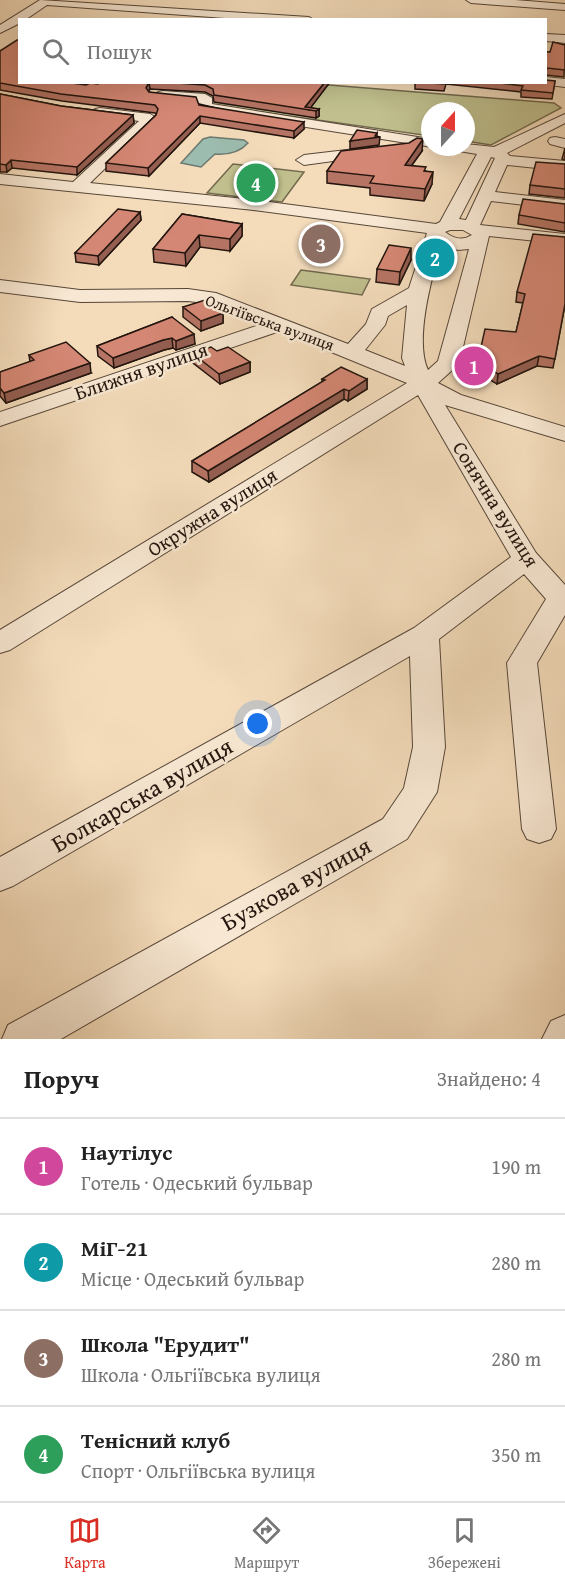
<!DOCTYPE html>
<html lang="uk">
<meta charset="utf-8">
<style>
body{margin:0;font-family:"Gentium Book Plus",serif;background:#f2f2f2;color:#222}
.compass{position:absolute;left:421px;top:102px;width:54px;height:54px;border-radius:50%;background:#fff;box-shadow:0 6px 24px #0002;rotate:21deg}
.you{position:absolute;left:258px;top:724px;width:21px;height:21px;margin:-15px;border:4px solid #fff;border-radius:50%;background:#1a73e8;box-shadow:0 0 0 9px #1a73e833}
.badge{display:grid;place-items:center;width:39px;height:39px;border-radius:50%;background:#d93025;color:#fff;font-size:20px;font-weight:700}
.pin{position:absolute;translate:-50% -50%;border:3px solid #fff;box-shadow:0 2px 6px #0006}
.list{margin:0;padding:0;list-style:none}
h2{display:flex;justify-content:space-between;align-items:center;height:78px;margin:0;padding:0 24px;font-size:26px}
h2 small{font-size:20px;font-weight:400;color:#767676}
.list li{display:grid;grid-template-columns:39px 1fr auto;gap:18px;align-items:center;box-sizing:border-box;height:96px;padding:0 24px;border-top:2px solid #e0e0e0}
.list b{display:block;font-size:22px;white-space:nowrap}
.list p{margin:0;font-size:20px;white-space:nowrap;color:#767676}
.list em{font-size:20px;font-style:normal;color:#767676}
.icon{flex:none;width:33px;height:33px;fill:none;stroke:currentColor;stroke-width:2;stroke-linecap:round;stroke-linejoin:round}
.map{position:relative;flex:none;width:565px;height:1039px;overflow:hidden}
.search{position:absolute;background:#fff;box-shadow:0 6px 24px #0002;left:18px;right:18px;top:18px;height:66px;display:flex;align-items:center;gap:15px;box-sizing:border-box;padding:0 21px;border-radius:0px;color:#767676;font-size:22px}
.sheet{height:462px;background:#fff}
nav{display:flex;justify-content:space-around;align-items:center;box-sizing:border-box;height:84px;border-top:2px solid #e0e0e0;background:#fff;font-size:16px;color:#767676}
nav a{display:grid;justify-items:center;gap:3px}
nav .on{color:#d93025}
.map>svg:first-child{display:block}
</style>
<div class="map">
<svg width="565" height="1039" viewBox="0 0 565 1039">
<rect width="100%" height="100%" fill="#f4dcbb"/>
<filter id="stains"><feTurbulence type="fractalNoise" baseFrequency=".00333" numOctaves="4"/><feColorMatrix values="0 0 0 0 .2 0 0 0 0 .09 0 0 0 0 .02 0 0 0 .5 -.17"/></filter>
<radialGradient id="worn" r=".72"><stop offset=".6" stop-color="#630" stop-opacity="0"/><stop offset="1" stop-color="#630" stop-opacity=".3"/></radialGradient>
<path fill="#c0bf8d" stroke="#726a4e" stroke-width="1.5" d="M184,82L304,83L554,103L561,108L491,145L466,141V111H430V136L212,105L209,96L183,95L188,87Z
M233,164L304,172L282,202L207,193Z
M301,270L370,279L362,295L291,285Z"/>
<path fill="#9cbcaf" stroke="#6c796f" stroke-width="1.5" d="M210,137L244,140L248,143C240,152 228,155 215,154L201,167L181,163L203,139Z"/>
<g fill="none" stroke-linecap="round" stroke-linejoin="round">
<g stroke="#574739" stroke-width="2">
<path id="minor" d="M40,0L309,17L314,20H252L47,5L25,20H20V23L0,33V25Z
M466,0H515L565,4V10L471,3Z
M546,34L565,35V43L546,41Z
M546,77L565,79V87L541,84L546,82Z
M163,91L205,94L212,98V104L430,139L432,147L205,111L200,110L198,102L158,98L156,95L158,92Z
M100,108L150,114L157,118L90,183L254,200L436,224L440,222L477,154L453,150L451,147H466V144L494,147L565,114V123L507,153L510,156L565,161V171L507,165L495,192L565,200V210L491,201L480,225L565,234V244L489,236L459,364L438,383L461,395L565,427V441L445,405L536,553L565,585V615L537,663L556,829L551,839L539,843L527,839L522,829L507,663L546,599L524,574L439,639L445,747L437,792L407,839L61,1039H2L8,1025L383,819L404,788L413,747L410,656L13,886L0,891V857L414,628L511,557L418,395L10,650L0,653V630L407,383L280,331L0,426V412L262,324L212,304L188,301L80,302L0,292V280L80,290L188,289L216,293L348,344L366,324L372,309L409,288L427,233L254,210L0,184V174L73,182L139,121L95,115L93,112L95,109ZM491,157L495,158L466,220L459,219ZM450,230H463L472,235C462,241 454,239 445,232ZM441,245L458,250L469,249L438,361L428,370C414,340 432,277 441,245ZM407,305L402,358L405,366L365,350L385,325L388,316Z
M555,137L565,139V148L550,144L548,141L550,138Z
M372,147L377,149L380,152L377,155L304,165L296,160L304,155Z
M565,1015V1039H542L551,1021Z"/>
</g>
<use href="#minor" fill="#f8e8d3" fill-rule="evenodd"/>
</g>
<path fill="#b67464" stroke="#23150e" stroke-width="1.5" d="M565,45L564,77L546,75V76V52H550Z
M0,51L20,82L86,85L98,84L100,82H330L310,108L319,109V116L316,118L214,102L213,96L205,92L150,89L148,91L149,92L304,129L294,138L200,123L149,176L106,171V163L156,115V114L155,113L62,101L0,90Z
M555,81L552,99L521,97V92L446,84L444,91L415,89V82H546Z
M0,94L61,106L133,115L134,123L77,175L12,168L7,172H0Z
M565,148V160L562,159Z
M422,151L412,165L426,171L432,184L424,201L370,195V188L327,183V171Z
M565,164V198L529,194L530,185Z
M565,204V232L518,224L519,215Z
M140,212L141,220L99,265L76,262L75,253Z
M182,214L242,224V236L230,251L200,247L186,266L154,262L153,249Z
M565,237V305L553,368L537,366L497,384L487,378L474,384L516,332L523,303L516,302L517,292Z
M411,260L399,285L376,282L377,269Z
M183,307L223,313V323L201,331L183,317Z
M172,317L195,344L176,350L173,348L164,350L114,368L98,356L97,346Z
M217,351L250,362V372L220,384L193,363L192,353Z
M29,355L91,373L6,403L0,396V372L30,362Z
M322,379H367V389L348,401L344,399L209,482L192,472V461L322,382Z"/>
<path fill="#945e51" stroke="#23150e" stroke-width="1.5" d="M149,82L150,89L146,95V88Z
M325,82H330L309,110L305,107Z
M319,109V116L316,118V111Z
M133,115L134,123L77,175V167Z
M200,116V123L149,176L148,168Z
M304,122V129L294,138V131Z
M377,133V137H380L379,145L350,149V141L375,136Z
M423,139L422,151L404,176L405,165Z
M11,160L12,168L7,172L6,165Z
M433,172L432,184L424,201L425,189Z
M140,212L141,220L99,265L98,256Z
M242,224V236L230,251V239Z
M199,235L200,247L186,266L185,253Z
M411,248V260L399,285L400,272Z
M223,313V323L201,331V321Z
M194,334L195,344L176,350V341Z
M172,338L173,348L164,350L114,368L113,358L163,340Z
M539,356L537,366L497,384L498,374Z
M250,362V372L220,384L219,374Z
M90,363L91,373L6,403L4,393Z
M488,368L487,378L474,384L475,374Z
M367,379V389L348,401L349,391Z
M344,389V399L209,482L208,471Z"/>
<path fill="#d48774" stroke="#23150e" stroke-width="1.5" d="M17,40H20V82H64L86,85L90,83L98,84L100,82H149L146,88L149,92L196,97L199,105L304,122L294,131L200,116L148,168L106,163L156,115L158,109L155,105L61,94L0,83V51Z
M553,42L565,45V70L547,68L546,72V52H550Z
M546,80L555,81L553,93L521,90L523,86L492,82H546Z
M163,82H325L305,107L319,109L316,111L214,95L213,89L205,85Z
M418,82H445L444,84Z
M0,94L61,106L133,115L77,167L11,160L6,165L0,164Z
M357,130L377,133L375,136L380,137L350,141Z
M417,138L423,139L405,165L426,167L424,171L433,172L425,189L370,183L374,176L327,171L341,151L409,143Z
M536,162L565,164V189L530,185Z
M523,199L565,204V223L519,215Z
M118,209L140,212L98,256L75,253Z
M182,214L242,224L230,239L199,235L185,253L153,249Z
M533,234L565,237V304L555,359L539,356L498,374L488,368L475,374L485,329L516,332L525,294L517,292Z
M389,245L411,248L400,272L377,269Z
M205,300L223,313L201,321L183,307Z
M172,317L194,334L176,341L172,338L163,340L113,358L97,346Z
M66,342L90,363L4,393L0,388V372L34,360L29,355Z
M211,347L217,351L228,347L250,362L219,374L192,353Z
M341,367L367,379L349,391L344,389L208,471L192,461L325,380L322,379Z"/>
<g text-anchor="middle" stroke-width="5" stroke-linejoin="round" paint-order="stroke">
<g font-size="16" fill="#23150e" stroke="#f8e8d3">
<text transform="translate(270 322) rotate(20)" y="6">Ольгіївська вулиця</text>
</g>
<g font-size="20" fill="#23150e" stroke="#f8e8d3">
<text transform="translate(141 371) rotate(-19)" y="7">Ближня вулиця</text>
<text transform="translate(496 504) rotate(58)" y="7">Сонячна вулиця</text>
<text transform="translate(212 512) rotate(-32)" y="7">Окружна вулиця</text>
</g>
<g font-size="24" fill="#23150e" stroke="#f8e8d3">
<text transform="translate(142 795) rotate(-30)" y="8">Болкарська вулиця</text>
<text transform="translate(296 884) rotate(-29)" y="8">Бузкова вулиця</text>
</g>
</g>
<rect width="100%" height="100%" filter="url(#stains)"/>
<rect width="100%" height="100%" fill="url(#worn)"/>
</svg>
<svg class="compass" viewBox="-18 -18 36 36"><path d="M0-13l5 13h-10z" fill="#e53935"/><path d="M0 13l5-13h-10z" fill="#767676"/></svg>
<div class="you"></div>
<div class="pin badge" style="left:474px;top:366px;background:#d1479c">1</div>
<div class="pin badge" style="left:435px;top:258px;background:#0f9aa8">2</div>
<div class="pin badge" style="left:321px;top:244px;background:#8d6e63">3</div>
<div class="pin badge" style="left:256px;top:183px;background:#2e9e5b">4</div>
<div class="search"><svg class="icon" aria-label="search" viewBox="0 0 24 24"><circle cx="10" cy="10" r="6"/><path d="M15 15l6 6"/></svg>Пошук</div>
</div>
<section class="sheet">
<h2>Поруч<small>Знайдено: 4</small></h2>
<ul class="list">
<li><span class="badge" style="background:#d1479c">1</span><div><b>Наутілус</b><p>Готель · Одеський бульвар</p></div><em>190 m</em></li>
<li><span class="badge" style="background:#0f9aa8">2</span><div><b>МіГ-21</b><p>Місце · Одеський бульвар</p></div><em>280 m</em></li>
<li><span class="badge" style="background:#8d6e63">3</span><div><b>Школа &quot;Ерудит&quot;</b><p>Школа · Ольгіївська вулиця</p></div><em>280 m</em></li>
<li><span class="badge" style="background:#2e9e5b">4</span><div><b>Тенісний клуб</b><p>Спорт · Ольгіївська вулиця</p></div><em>350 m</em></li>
</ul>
</section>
<nav>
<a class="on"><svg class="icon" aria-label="map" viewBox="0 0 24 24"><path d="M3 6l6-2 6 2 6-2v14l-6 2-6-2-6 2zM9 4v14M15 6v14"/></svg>Карта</a>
<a><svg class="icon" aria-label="directions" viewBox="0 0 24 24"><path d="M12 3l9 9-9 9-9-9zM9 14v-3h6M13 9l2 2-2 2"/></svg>Маршрут</a>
<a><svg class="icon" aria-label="saved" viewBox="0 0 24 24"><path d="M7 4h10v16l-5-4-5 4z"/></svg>Збережені</a>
</nav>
